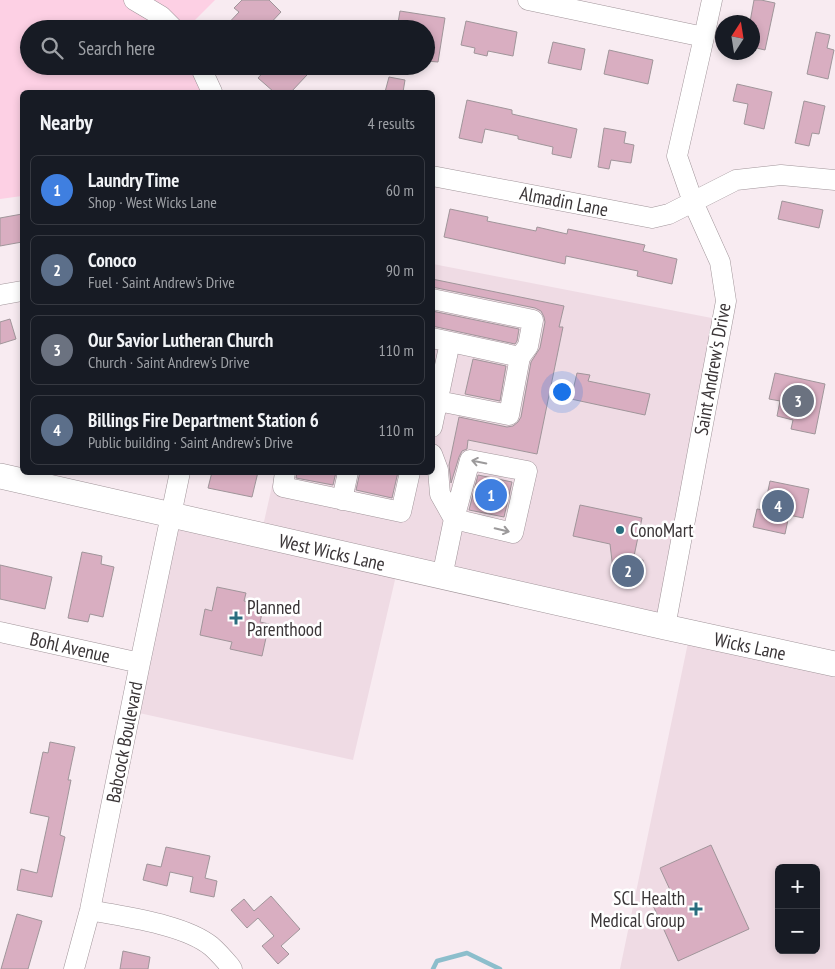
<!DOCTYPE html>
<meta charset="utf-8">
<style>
body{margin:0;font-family:"PT Sans Narrow",sans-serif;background:#242831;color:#f1f3f6}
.controls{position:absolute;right:15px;bottom:15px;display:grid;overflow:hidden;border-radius:8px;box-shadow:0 2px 8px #0003}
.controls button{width:45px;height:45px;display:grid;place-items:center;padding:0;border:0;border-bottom:1px solid #363941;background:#171b24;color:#f1f3f6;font:25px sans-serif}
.compass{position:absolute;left:715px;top:15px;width:45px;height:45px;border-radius:50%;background:#171b24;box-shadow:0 2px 8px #0003;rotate:12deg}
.you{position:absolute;left:561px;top:391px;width:18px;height:18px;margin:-12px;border:4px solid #fff;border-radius:50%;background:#1a73e8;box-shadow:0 0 0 8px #1a73e833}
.badge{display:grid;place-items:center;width:32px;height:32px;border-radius:50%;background:#b45309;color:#fff;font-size:16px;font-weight:700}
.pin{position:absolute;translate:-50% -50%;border:2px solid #fff;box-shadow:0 1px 5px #0006}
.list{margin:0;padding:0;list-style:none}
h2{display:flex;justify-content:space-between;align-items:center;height:65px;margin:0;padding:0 20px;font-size:21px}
h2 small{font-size:16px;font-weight:400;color:#9ea1a6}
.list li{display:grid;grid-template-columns:32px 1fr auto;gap:15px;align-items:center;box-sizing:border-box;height:70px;margin:0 10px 10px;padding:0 10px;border:1px solid #363941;border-radius:8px}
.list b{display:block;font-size:19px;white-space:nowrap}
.list p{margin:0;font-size:16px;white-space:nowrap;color:#9ea1a6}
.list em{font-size:16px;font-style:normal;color:#9ea1a6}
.icon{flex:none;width:28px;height:28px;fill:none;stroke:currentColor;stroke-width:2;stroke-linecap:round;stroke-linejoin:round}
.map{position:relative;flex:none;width:835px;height:969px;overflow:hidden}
.search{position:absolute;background:#171b24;box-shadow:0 2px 8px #0003;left:20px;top:20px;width:415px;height:55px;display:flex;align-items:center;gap:12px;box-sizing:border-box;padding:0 18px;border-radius:28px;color:#9ea1a6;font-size:19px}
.panel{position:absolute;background:#171b24;box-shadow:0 2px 8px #0003;left:20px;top:90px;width:415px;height:385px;border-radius:8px}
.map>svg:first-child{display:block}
</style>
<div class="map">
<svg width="835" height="969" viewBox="0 0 835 969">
<rect width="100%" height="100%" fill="#f8ebf1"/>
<path fill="#efdbe4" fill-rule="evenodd" d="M433,264L722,320L665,627L398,567L353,760L130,711L171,515L261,535L275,473L432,472Z
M690,633L835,664V969H620ZM779,868H816V950H779Z"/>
<path fill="#fdd0e4" d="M0,0H215L189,26V29H29V66H196L203,92H22V196L0,199Z"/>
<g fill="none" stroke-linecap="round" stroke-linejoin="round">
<path stroke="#8cbecc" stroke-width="4.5" d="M433,969L437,961L467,953L500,969"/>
</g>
<path fill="#d9aec1" stroke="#a0959a" d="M242,0H269L281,12L265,29H223L239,12L234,8Z
M754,0H761L775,3L765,50L752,47V22H750Z
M400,11L445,18L438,62L426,61V29H397Z
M466,21L517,32L513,56L488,51L487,56L474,53L475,48L461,45Z
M816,32L830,35L827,48L834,50L828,79L807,74Z
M553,42L585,49L581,70L548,63Z
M609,50L653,60L648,84L604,74Z
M269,66H296L307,75L291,92H274L258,78Z
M389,77L405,80L403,92H385Z
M737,84L772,92L764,129L744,124L748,104L733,101Z
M467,100L512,110V114L577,129L571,158L552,154L553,147L518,139V136L485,129L482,143L459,138Z
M804,101L825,106L819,134L812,133L809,146L795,143Z
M604,128L626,132L624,143L634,145L631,163L611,160L609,169L598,167Z
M782,201L823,210L819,228L778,219Z
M450,209L488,217L487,221L536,231L537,227L567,234L568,229L645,245L643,251L677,259L672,284L637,276L638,271L566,256L565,264L444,237Z
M22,214V242L0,246V218Z
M432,279L564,306L559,327H563L537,454L468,440L467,449L462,451L459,457L451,483L449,465L459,417L507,427L513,426L518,422L521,417L531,362L540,348L545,322L544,317L541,311L535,308L432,287Z
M432,311L519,329L517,341L515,344L432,326Z
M10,319L16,339L0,344V322Z
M473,359L506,366L500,401L465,394Z
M577,373L590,375L588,381L650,394L645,415L571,399Z
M775,373L825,384L815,434L791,429L793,420L777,416L780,401L769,399Z
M212,472H258L252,497L208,488Z
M297,472H336L333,485L296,478Z
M360,472H398L392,498L356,490Z
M478,475L512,482L504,517L469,510Z
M770,481L809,489L803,518L789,515L785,534L753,527L757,509L764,510Z
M580,505L642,518L633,561L643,560L644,575L614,578L610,544L573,536Z
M82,552L102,556L101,564L114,567L103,617L90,614L88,622L68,618Z
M0,565L52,577L45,609L0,599Z
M217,587L246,593L244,601L264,605L260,622L269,624L262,656L230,649L232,642L200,635L205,609L212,611Z
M50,742L75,747L68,780H71L60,835L65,837L52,897L17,890L21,869L37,873L49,817L30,813L43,752L48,753Z
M711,845L749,929L678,961L651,901L671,892L660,868Z
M166,847L210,856L205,878L217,881L214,897L190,892L193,877L170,872L167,886L143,880L147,864L161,867Z
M271,896L300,929L281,946L289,954L278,964L262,946L274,936L258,918L247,928L231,910L244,899L254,911Z
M17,914L42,921L28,969H1Z
M123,951L150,957L148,969H120Z"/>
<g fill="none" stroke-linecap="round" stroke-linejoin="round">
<g stroke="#a1959a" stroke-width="21">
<path id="minor" d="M134,0L161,16L174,29
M528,0L704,37
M200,66L212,92
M432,176L652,218L669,214L736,180L781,175L835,180
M0,295L22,291
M432,299L533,320L528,346L520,357L432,338
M438,401L509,415L520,357
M432,427L450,342
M432,454L438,470L440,494L454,519L513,533L527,471L470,460L454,519L442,577
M285,472L283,487L401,512L410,472
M342,500L348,472
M665,627L726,301L720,262L693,202L677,156L704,37L712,0
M0,632L140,663
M90,910C124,917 184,924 211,946C218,952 224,959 230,966L232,969
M74,969L90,910L140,663L180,472"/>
</g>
<g stroke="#a1959a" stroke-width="26">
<path id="major" d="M0,476L665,627L835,664"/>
</g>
<use href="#minor" stroke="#fff" stroke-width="20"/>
<use href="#major" stroke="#fff" stroke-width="25"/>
</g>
<defs><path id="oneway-shaft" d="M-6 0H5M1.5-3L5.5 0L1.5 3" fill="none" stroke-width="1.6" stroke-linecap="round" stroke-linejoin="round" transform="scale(1.25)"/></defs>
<g stroke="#9c9a9b">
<use href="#oneway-shaft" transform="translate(479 462) rotate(-169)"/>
<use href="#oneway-shaft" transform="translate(502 530) rotate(13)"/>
</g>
<g fill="#296d7e" stroke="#fff" stroke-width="2">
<circle cx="620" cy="530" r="5"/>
<path d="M233.5 610.5h5v5h5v5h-5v5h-5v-5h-5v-5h5z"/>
<path d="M693.5 901.5h5v5h5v5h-5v5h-5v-5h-5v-5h5z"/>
</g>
<g text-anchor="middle" stroke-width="5" stroke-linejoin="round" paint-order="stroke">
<g font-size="19" fill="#3a3537" stroke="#fff">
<text transform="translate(564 201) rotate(11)" y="7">Almadin Lane</text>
<text transform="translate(712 369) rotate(-80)" y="7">Saint Andrew's Drive</text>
<text transform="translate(332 552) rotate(13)" y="7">West Wicks Lane</text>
<text transform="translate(750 646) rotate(12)" y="7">Wicks Lane</text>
<text transform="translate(70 647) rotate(13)" y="7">Bohl Avenue</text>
<text transform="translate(124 742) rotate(-79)" y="7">Babcock Boulevard</text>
</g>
<g font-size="19" fill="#3a3537" stroke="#fff" text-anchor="start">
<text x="630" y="537">ConoMart</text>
<text x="247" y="614">Planned<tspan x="247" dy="22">Parenthood</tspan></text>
<text x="685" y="905" text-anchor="end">SCL Health<tspan x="685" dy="22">Medical Group</tspan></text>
</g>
</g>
</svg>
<div class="controls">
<button>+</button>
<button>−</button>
</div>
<svg class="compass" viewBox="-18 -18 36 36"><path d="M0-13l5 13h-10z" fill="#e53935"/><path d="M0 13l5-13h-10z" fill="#9ea1a6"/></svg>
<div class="you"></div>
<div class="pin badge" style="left:491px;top:495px;background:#3f7fe0">1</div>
<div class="pin badge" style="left:628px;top:571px;background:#5c6f8a">2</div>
<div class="pin badge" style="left:798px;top:401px;background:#6b7280">3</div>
<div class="pin badge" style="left:778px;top:506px;background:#5c6f8a">4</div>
<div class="search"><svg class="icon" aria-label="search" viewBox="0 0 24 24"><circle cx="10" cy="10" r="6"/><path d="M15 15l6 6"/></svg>Search here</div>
<section class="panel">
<h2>Nearby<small>4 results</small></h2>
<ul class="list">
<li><span class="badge" style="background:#3f7fe0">1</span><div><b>Laundry Time</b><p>Shop · West Wicks Lane</p></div><em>60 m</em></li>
<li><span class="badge" style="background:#5c6f8a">2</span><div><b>Conoco</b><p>Fuel · Saint Andrew's Drive</p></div><em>90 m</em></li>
<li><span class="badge" style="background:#6b7280">3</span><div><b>Our Savior Lutheran Church</b><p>Church · Saint Andrew's Drive</p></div><em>110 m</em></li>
<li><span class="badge" style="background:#5c6f8a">4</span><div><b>Billings Fire Department Station 6</b><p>Public building · Saint Andrew's Drive</p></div><em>110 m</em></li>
</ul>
</section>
</div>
